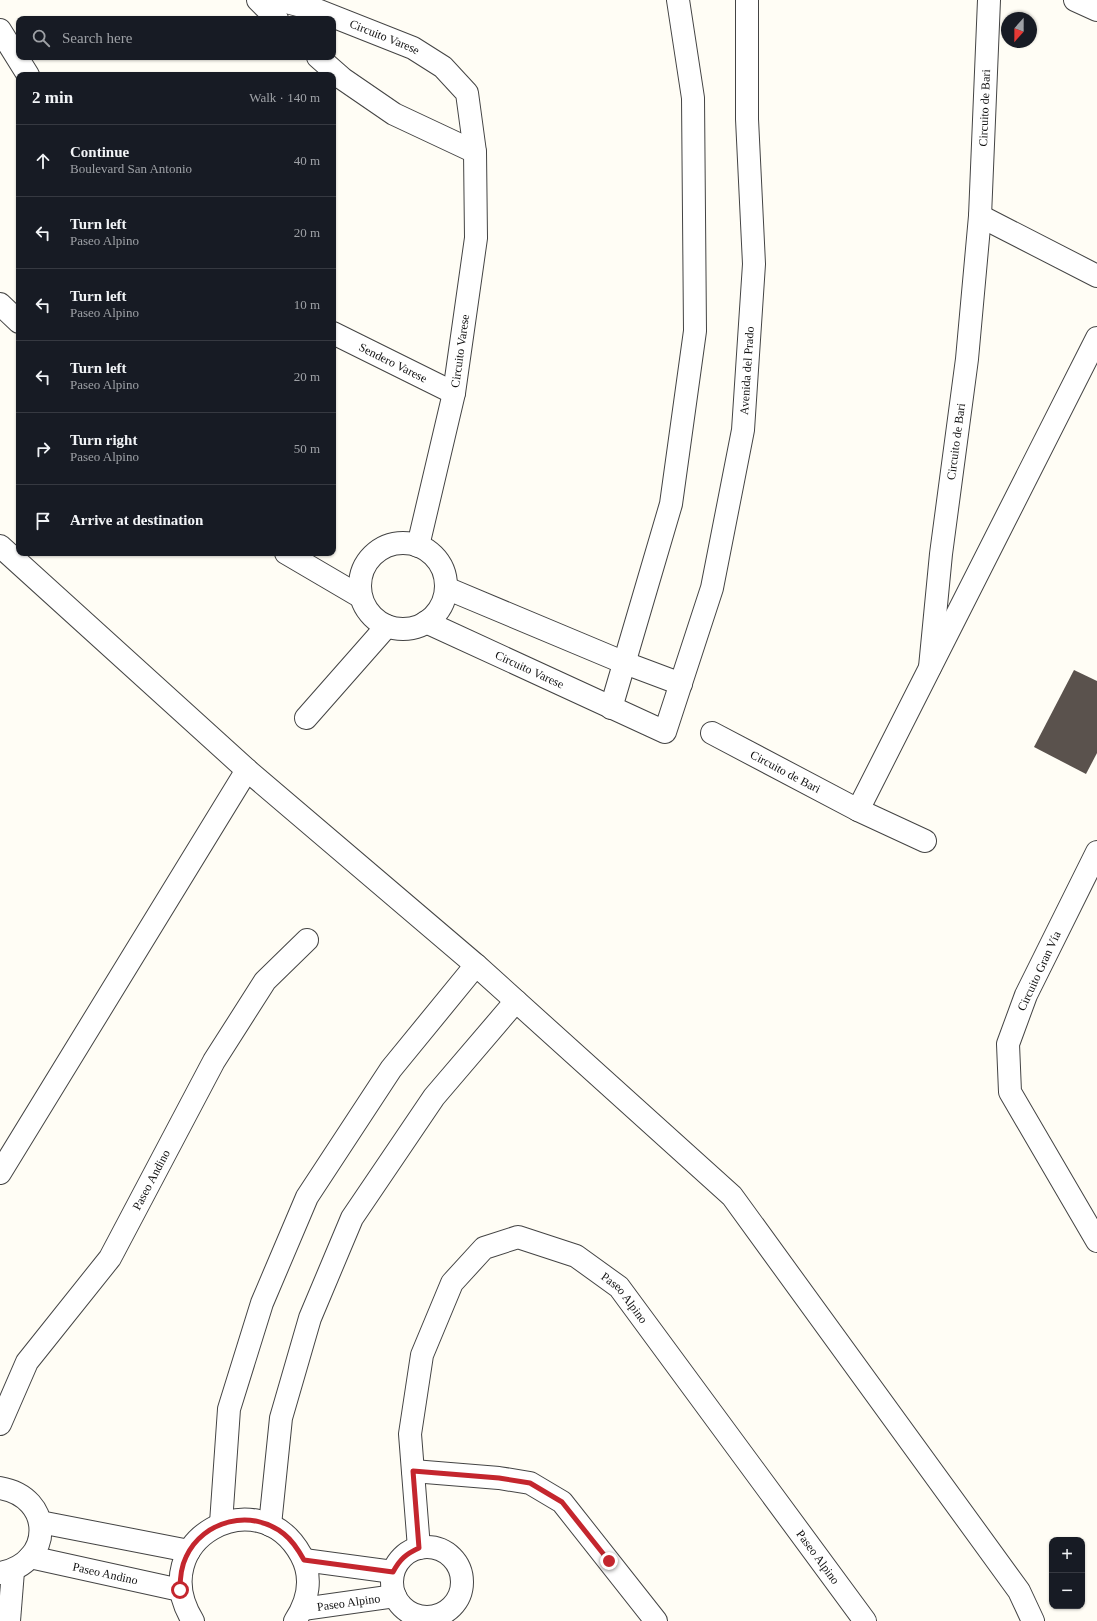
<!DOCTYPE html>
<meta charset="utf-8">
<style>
body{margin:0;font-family:Georgia,serif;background:#20242c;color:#f1f3f6}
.controls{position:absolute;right:12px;bottom:12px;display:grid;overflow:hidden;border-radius:8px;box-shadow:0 1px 3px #0004}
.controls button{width:36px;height:36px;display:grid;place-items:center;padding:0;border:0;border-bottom:1px solid #363941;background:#171b24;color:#f1f3f6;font:20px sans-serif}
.compass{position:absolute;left:1001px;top:12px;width:36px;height:36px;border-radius:50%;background:#171b24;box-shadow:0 1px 3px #0004;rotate:201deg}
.stop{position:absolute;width:12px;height:12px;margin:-9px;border:3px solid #c4262e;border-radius:50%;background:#fff}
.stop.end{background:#c4262e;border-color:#fff;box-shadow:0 1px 4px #0008}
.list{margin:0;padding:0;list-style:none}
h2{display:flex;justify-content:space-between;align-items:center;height:52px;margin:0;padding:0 16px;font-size:17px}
h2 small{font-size:13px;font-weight:400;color:#9ea1a6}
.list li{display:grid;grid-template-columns:26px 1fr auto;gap:12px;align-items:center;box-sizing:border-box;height:72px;padding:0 16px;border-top:1px solid #363941}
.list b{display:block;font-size:15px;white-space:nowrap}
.list p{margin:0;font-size:13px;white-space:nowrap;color:#9ea1a6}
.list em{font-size:13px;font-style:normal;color:#9ea1a6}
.icon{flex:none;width:22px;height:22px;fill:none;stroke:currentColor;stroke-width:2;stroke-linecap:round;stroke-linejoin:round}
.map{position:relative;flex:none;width:1097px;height:1621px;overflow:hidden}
.search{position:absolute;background:#171b24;box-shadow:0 1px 3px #0004;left:16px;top:16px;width:320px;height:44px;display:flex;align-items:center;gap:10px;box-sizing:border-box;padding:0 14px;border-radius:8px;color:#9ea1a6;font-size:15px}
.panel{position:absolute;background:#171b24;box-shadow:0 1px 3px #0004;left:16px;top:72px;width:320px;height:484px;border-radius:8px}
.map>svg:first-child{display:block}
</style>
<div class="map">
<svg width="1097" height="1621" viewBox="0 0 1097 1621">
<rect width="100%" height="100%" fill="#fffdf5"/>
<path fill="#5a524d" d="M1074,670L1097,681V753L1086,774L1034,747Z"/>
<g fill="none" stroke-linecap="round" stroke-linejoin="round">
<g stroke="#444" stroke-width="24">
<g id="minor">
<path d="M258,0L277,19"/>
<path id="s1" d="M279,0L317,10L413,48L443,67L467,93L475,152L476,238L454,393L418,546"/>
<path d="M1075,0L1097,10"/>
<path d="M0,30L28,75"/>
<path d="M318,57L343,79L394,114L475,152"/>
<path d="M980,216L1097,276"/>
<path d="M0,304L19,322"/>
<path id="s2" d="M333,333L454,393"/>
<circle cx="403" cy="586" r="43"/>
<path d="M0,546L247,770L476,965L732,1196L1019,1591L1033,1621"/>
<path d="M286,553L361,597"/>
<path d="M446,588L625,663L681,684"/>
<path id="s3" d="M426,622L665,732L712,588L743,430L754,264L747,119V0"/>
<path id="s4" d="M930,667L941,554L967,359L980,216L989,0"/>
<path d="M611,708L671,504L695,331L693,98L678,0"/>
<path d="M306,718L387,626"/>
<path id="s5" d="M712,733L858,810L925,841"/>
<path d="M858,810L1097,338"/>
<path d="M1097,852L1026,995L1008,1044L1010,1092L1097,1241"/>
<path d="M0,1173L247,770"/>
<path id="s6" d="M0,1424L27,1362L110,1258L214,1061L265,981L307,940"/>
<path d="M413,1471L499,1478L530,1483L562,1502L656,1621"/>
<path d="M0,1488C54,1497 54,1563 0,1573"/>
<path d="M40,1522L189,1551"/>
<path d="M221,1523L229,1409L262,1303L307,1197L391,1069L476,965"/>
<path d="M270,1525L281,1418L310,1318L352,1218L434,1097L516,1001"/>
<circle cx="427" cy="1582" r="35"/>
<path id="s7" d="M419,1548L410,1434L422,1355L452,1283L484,1248L518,1237L576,1256L619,1287L865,1621"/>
<path id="s8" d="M30,1557L180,1590"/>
<path d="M304,1560L393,1572"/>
<path id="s9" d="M303,1609L395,1596"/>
<path d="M9,1621L13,1571"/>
<path d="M193,1621C143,1541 258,1477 301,1555C313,1577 308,1601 295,1621"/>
</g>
</g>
<use href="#minor" stroke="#fff" stroke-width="22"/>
</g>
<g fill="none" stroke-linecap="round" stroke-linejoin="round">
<path stroke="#c4262e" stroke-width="5" d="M180,1590C180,1579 181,1567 186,1557C203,1520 252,1508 284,1534C293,1541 299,1551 304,1560L393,1572C400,1559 406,1554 419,1548L413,1471L499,1478L530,1483L562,1502L609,1561"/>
</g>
<g text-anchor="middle" stroke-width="4" stroke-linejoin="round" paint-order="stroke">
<g font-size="12" fill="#111" stroke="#fff">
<text dy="4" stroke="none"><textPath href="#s1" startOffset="112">Circuito Varese</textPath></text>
<text dy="4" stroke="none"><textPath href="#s4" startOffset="562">Circuito de Bari</textPath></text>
<text transform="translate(460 351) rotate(-82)" y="4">Circuito Varese</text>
<text dy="4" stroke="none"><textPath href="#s2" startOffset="67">Sendero Varese</textPath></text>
<text dy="4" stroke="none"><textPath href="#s3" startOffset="635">Avenida del Prado</textPath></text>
<text dy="4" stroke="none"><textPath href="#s4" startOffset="227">Circuito de Bari</textPath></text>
<text dy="4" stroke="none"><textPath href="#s3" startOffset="114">Circuito Varese</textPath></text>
<text dy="4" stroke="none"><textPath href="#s5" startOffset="83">Circuito de Bari</textPath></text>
<text transform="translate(1039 971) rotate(-65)" y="4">Circuito Gran Vía</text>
<text dy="4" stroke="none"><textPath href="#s6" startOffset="289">Paseo Andino</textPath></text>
<text dy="4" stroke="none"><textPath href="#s7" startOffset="481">Paseo Alpino</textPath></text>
<text dy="4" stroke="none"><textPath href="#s7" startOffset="805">Paseo Alpino</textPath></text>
<text dy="4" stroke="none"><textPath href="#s8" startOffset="77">Paseo Andino</textPath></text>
<text dy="4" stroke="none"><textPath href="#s9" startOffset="46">Paseo Alpino</textPath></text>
</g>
</g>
</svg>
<div class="controls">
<button>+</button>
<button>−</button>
</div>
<svg class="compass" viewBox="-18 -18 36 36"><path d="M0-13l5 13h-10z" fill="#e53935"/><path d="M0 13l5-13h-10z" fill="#9ea1a6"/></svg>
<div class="stop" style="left:180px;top:1590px"></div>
<div class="stop end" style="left:609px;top:1561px"></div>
<div class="search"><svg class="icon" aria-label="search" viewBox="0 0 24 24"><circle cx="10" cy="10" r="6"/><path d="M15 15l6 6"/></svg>Search here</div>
<section class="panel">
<h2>2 min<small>Walk · 140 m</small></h2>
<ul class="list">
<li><svg class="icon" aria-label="ahead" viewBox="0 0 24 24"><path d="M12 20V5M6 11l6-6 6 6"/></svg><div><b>Continue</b><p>Boulevard San Antonio</p></div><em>40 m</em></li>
<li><svg class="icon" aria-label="left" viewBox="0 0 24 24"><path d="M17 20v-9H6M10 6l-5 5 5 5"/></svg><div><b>Turn left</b><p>Paseo Alpino</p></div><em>20 m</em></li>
<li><svg class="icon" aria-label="left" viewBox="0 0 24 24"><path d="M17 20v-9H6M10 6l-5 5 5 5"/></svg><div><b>Turn left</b><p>Paseo Alpino</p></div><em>10 m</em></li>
<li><svg class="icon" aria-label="left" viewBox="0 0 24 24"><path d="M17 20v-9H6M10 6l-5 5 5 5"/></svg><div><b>Turn left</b><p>Paseo Alpino</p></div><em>20 m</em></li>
<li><svg class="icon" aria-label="right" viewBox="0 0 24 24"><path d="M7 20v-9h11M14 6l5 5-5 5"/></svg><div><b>Turn right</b><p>Paseo Alpino</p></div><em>50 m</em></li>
<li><svg class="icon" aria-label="arrive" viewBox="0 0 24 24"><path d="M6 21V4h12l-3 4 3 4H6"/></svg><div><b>Arrive at destination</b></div></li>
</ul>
</section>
</div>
